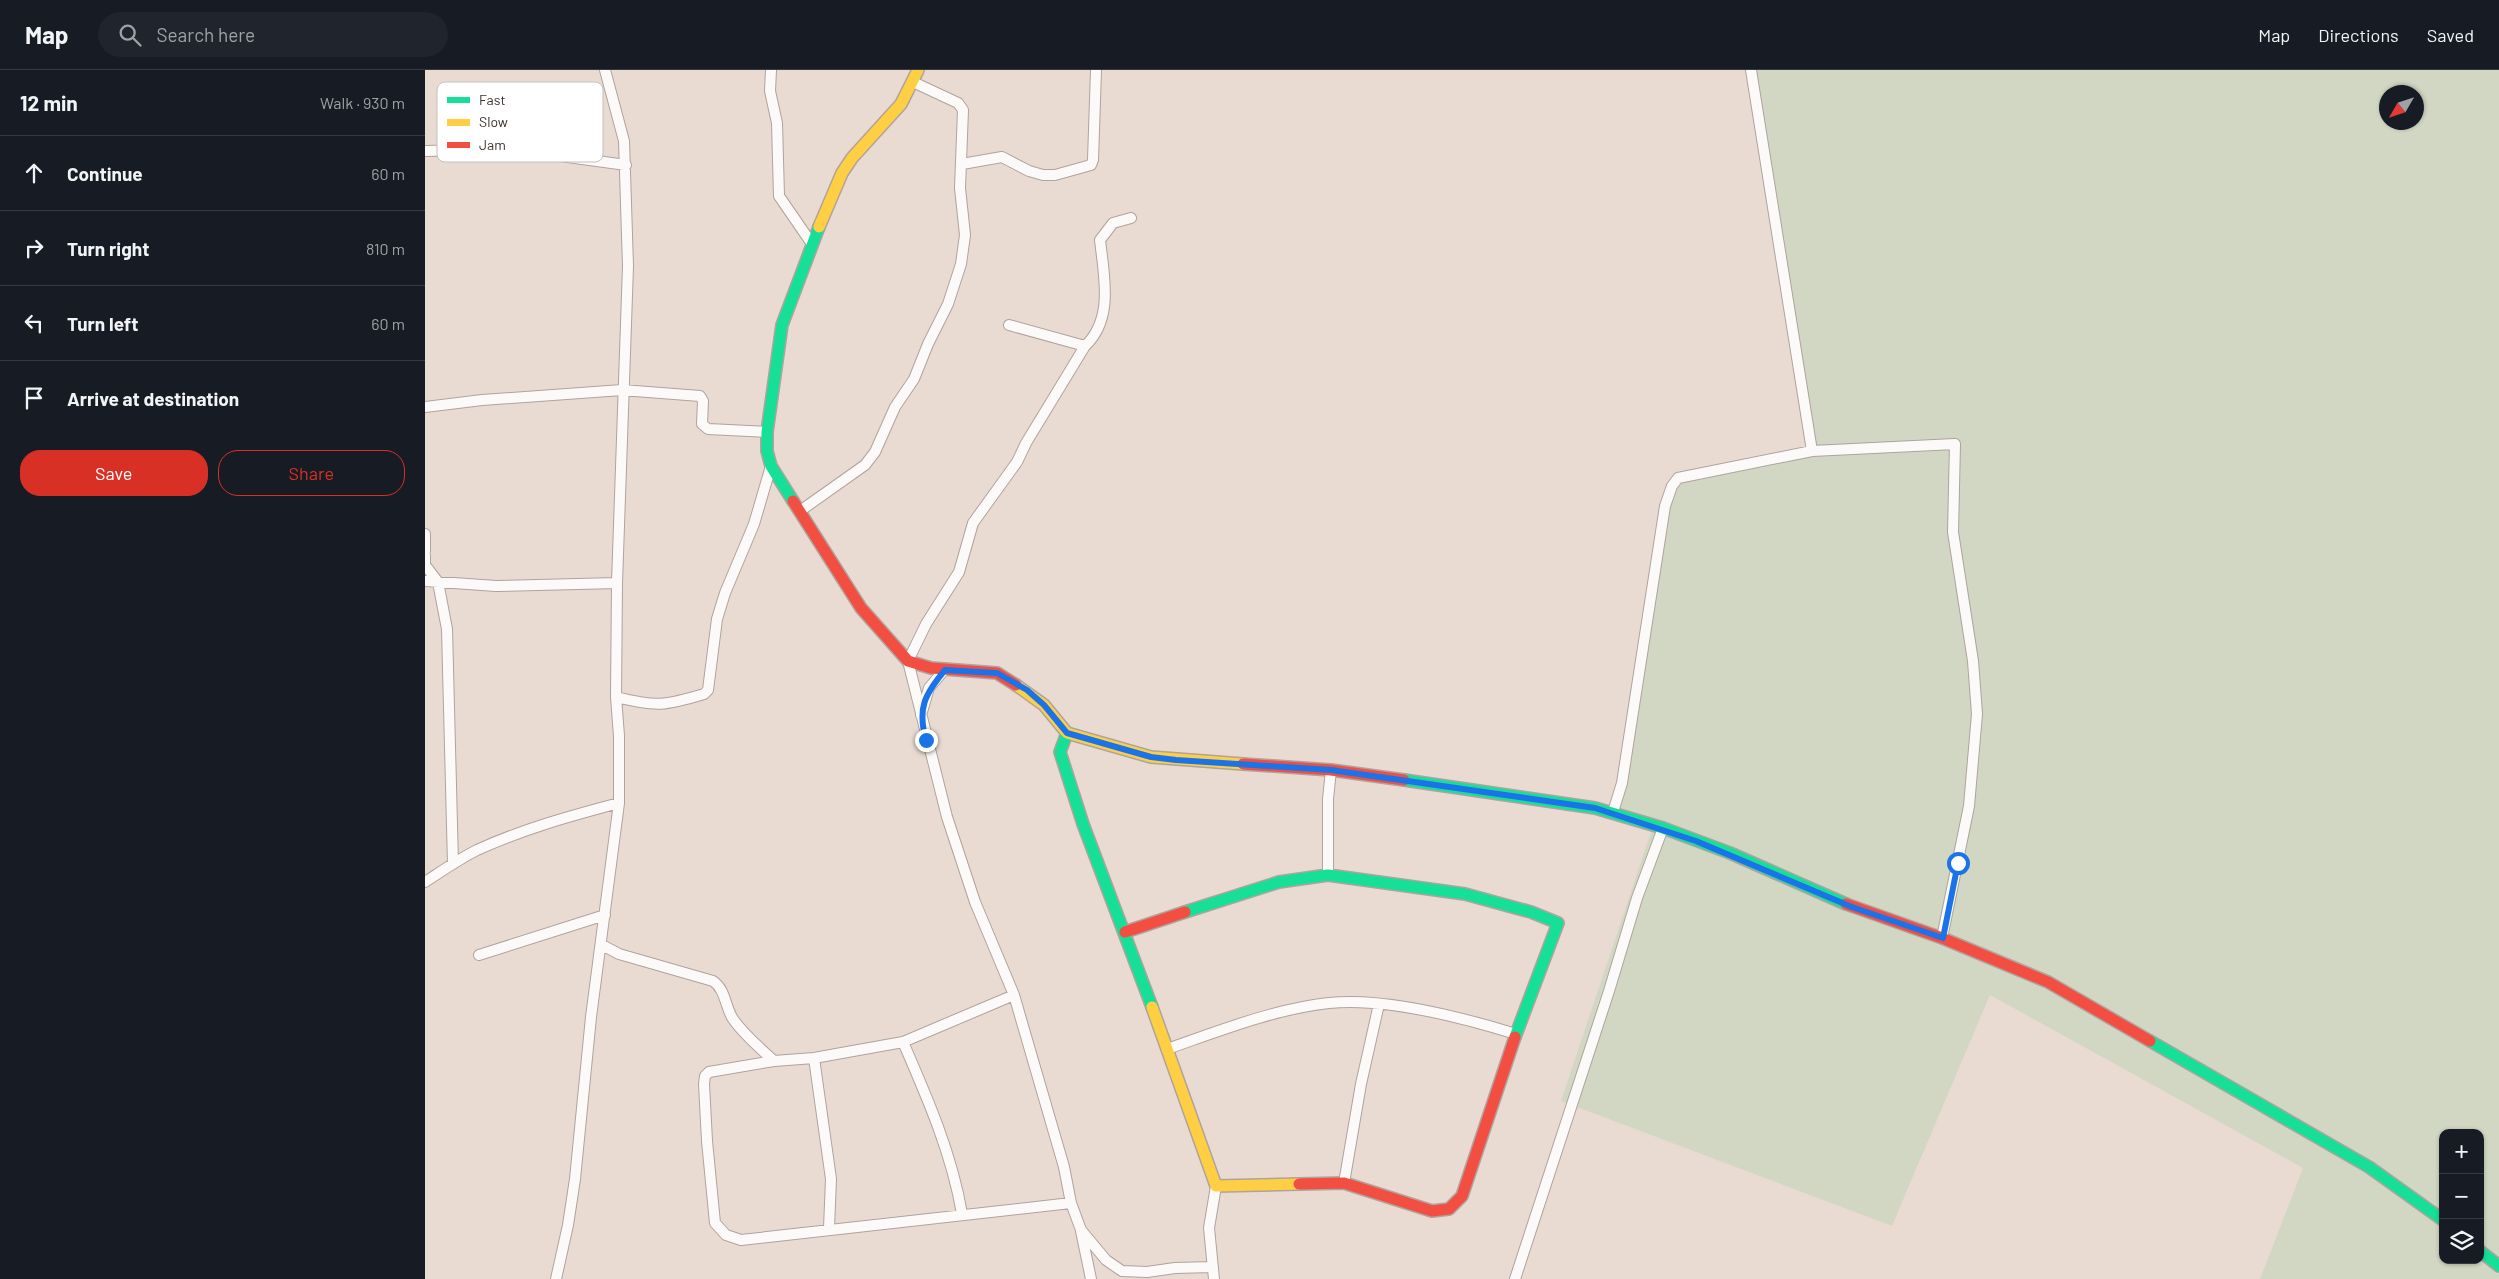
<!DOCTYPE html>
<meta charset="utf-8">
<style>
body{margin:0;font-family:Barlow,sans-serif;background:#20242c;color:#f1f3f6}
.controls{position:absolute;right:15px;bottom:15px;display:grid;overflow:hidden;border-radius:10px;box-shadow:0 1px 4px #0004}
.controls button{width:45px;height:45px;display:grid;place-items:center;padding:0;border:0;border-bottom:1px solid #363941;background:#171b24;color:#f1f3f6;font:25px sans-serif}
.compass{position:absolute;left:1954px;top:15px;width:45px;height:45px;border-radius:50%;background:#171b24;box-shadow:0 1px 4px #0004;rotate:231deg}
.stop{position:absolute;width:15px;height:15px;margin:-11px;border:4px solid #1a73e8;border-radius:50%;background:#fff}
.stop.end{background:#1a73e8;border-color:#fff;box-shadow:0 1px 5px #0008}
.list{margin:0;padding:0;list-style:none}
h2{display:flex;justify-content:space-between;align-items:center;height:65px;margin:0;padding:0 20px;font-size:21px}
h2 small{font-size:16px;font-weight:400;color:#9ea1a6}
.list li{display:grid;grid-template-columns:32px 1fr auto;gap:15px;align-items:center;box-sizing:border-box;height:75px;padding:0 20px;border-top:1px solid #363941}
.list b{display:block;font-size:19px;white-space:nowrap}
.list em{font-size:16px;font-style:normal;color:#9ea1a6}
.actions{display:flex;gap:10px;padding:15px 20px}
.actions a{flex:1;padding:11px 0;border:1px solid #d93025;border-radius:20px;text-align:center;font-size:18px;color:#d93025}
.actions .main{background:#d93025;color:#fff}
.icon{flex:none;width:28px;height:28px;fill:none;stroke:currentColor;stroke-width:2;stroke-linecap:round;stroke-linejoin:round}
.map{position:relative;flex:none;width:2074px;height:1209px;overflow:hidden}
header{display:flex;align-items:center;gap:30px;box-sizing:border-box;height:70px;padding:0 25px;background:#171b24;border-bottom:1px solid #363941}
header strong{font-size:24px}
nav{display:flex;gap:28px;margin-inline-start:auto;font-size:18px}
.search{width:350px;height:45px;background:#20242c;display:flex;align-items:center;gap:12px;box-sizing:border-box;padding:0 18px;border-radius:28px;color:#9ea1a6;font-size:19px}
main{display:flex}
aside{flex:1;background:#171b24}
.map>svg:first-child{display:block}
</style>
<header>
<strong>Map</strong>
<div class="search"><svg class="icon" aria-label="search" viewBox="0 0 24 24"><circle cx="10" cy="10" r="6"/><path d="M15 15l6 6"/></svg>Search here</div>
<nav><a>Map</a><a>Directions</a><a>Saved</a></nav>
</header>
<main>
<aside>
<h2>12 min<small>Walk · 930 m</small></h2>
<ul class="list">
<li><svg class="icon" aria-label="ahead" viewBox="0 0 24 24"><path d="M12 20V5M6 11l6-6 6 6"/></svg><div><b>Continue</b></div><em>60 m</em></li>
<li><svg class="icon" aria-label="right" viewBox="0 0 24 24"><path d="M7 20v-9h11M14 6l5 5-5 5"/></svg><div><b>Turn right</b></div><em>810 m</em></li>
<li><svg class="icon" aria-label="left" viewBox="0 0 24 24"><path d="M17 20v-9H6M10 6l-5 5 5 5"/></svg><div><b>Turn left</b></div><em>60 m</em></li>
<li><svg class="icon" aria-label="arrive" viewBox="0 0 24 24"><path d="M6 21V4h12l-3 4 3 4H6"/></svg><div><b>Arrive at destination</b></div></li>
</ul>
<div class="actions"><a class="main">Save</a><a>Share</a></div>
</aside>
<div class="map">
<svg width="2074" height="1209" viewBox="0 0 2074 1209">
<rect width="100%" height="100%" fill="#eadbd2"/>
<path fill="#d2d7c4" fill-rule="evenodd" d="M1326,0H2074V1209H1835L1878,1098L1565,925L1467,1156L1136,1031L1228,756L1188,742L1240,436L1253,408L1387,381ZM1962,22H1992V52H1962ZM2018,1063H2055V1190H2018Z"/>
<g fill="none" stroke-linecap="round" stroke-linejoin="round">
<g stroke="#afa39d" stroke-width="12">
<path id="street" d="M346,0L345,21L352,53L354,126L387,174
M1326,0L1387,381
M0,81L84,79L201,95
M537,94L577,87L604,101L618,105H630L666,95L668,90L671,0
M706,148L688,153L675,170C679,206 689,249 660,276L601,373L592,392L548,453L534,502L501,554L483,591L522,747L550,832L589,925L639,1097L646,1133L656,1160L681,1190L697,1201L722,1202L750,1198L788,1197
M584,255L660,276
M0,337L57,330L197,320L275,326L278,331L277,354L283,359L342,362
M375,441L440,395L450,382L470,337L489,309L503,274L523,234L536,194L540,165L535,118L538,40L533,33L488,12
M0,464V481
M0,485V495L13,512L22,559L28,794
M0,511L71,516L192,513
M191,627C232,637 239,636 279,624L283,620L292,549L300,523L329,454L346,396
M496,645L504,618L520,599
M1188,742L1197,713L1240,436L1247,416L1253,408L1387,381L1530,374L1528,462L1548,591L1552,644L1544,736L1517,868
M903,805V729L906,700
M0,812C17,801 34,789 52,780C98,759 145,746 194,733
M177,875L194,884L288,911C301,920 300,937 308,949C319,965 335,978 349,991
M54,885L180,845
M589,925L478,972L389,988L349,991L284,1002L280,1006L279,1014L282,1071L290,1153L301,1165L316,1170L646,1133
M478,972C502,1027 527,1084 537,1144
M742,979C794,961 849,939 904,933C958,927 1039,948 1091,964
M389,988L406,1109L404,1158
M919,1113L936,1014L954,934
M656,1161L666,1209
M131,1209L143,1155L150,1109L166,947L194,733V666L191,627L192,513L203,196L199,71L180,0
M789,1209L784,1158L791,1116
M1090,1209L1184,921L1212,828L1238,758"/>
</g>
<g stroke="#afa39d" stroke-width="14">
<path id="fast" d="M368,431L346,396L342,381V362L357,255L394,157
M642,663L635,682L658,754L727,937
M979,710L1170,738L1238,758L1305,783L1421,834
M760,842L854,812L903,805L1040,824L1106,842L1133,853L1090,967
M1725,971L1944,1097L2018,1150
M2055,1181L2074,1196"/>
</g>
<g stroke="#afa39d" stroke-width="14">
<path id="slow" d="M394,157L417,103L427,88L476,34L493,0
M591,615L619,635L642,663L726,687L818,694
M727,937L791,1116L874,1114"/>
</g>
<g stroke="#afa39d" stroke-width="14">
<path id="jam" d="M368,431L436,538L483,591L506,598L572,603L591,615
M818,694L906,700L979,710
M1421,834L1517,868L1623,912L1725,971
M700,862L760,842
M874,1114L919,1113L1007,1141L1024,1139L1037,1126L1090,967"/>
</g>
<use href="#street" stroke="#fcfaf8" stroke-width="10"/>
<use href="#fast" stroke="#16e098" stroke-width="11"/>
<use href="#slow" stroke="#ffcf43" stroke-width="11"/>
<use href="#jam" stroke="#f24e42" stroke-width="11"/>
</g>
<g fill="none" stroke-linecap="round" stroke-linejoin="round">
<path stroke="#1a73e8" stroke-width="6" d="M501,670C492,638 500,624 520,600L572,603L602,620L619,635L642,663L726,687L751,690L906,700L1170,738L1271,771L1427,837L1518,868L1533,793"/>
</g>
<rect x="12" y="12" width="166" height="80" rx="8" fill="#fff" stroke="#c4c1bf" stroke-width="1"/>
<rect x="22" y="27" width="23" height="6" fill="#16e098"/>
<rect x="22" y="49" width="23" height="7" fill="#ffcf43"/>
<rect x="22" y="72" width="23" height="6" fill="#f24e42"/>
<g font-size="14" fill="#3c302a">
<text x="54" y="35">Fast</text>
<text x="54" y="57">Slow</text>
<text x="54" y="80">Jam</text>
</g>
</svg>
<div class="controls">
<button>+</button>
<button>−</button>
<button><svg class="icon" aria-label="layers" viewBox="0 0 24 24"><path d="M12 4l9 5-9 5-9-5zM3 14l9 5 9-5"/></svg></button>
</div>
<svg class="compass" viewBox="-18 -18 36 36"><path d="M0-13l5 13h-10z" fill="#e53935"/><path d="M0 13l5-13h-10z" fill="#9ea1a6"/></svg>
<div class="stop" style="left:1533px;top:793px"></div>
<div class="stop end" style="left:501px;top:670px"></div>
</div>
</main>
